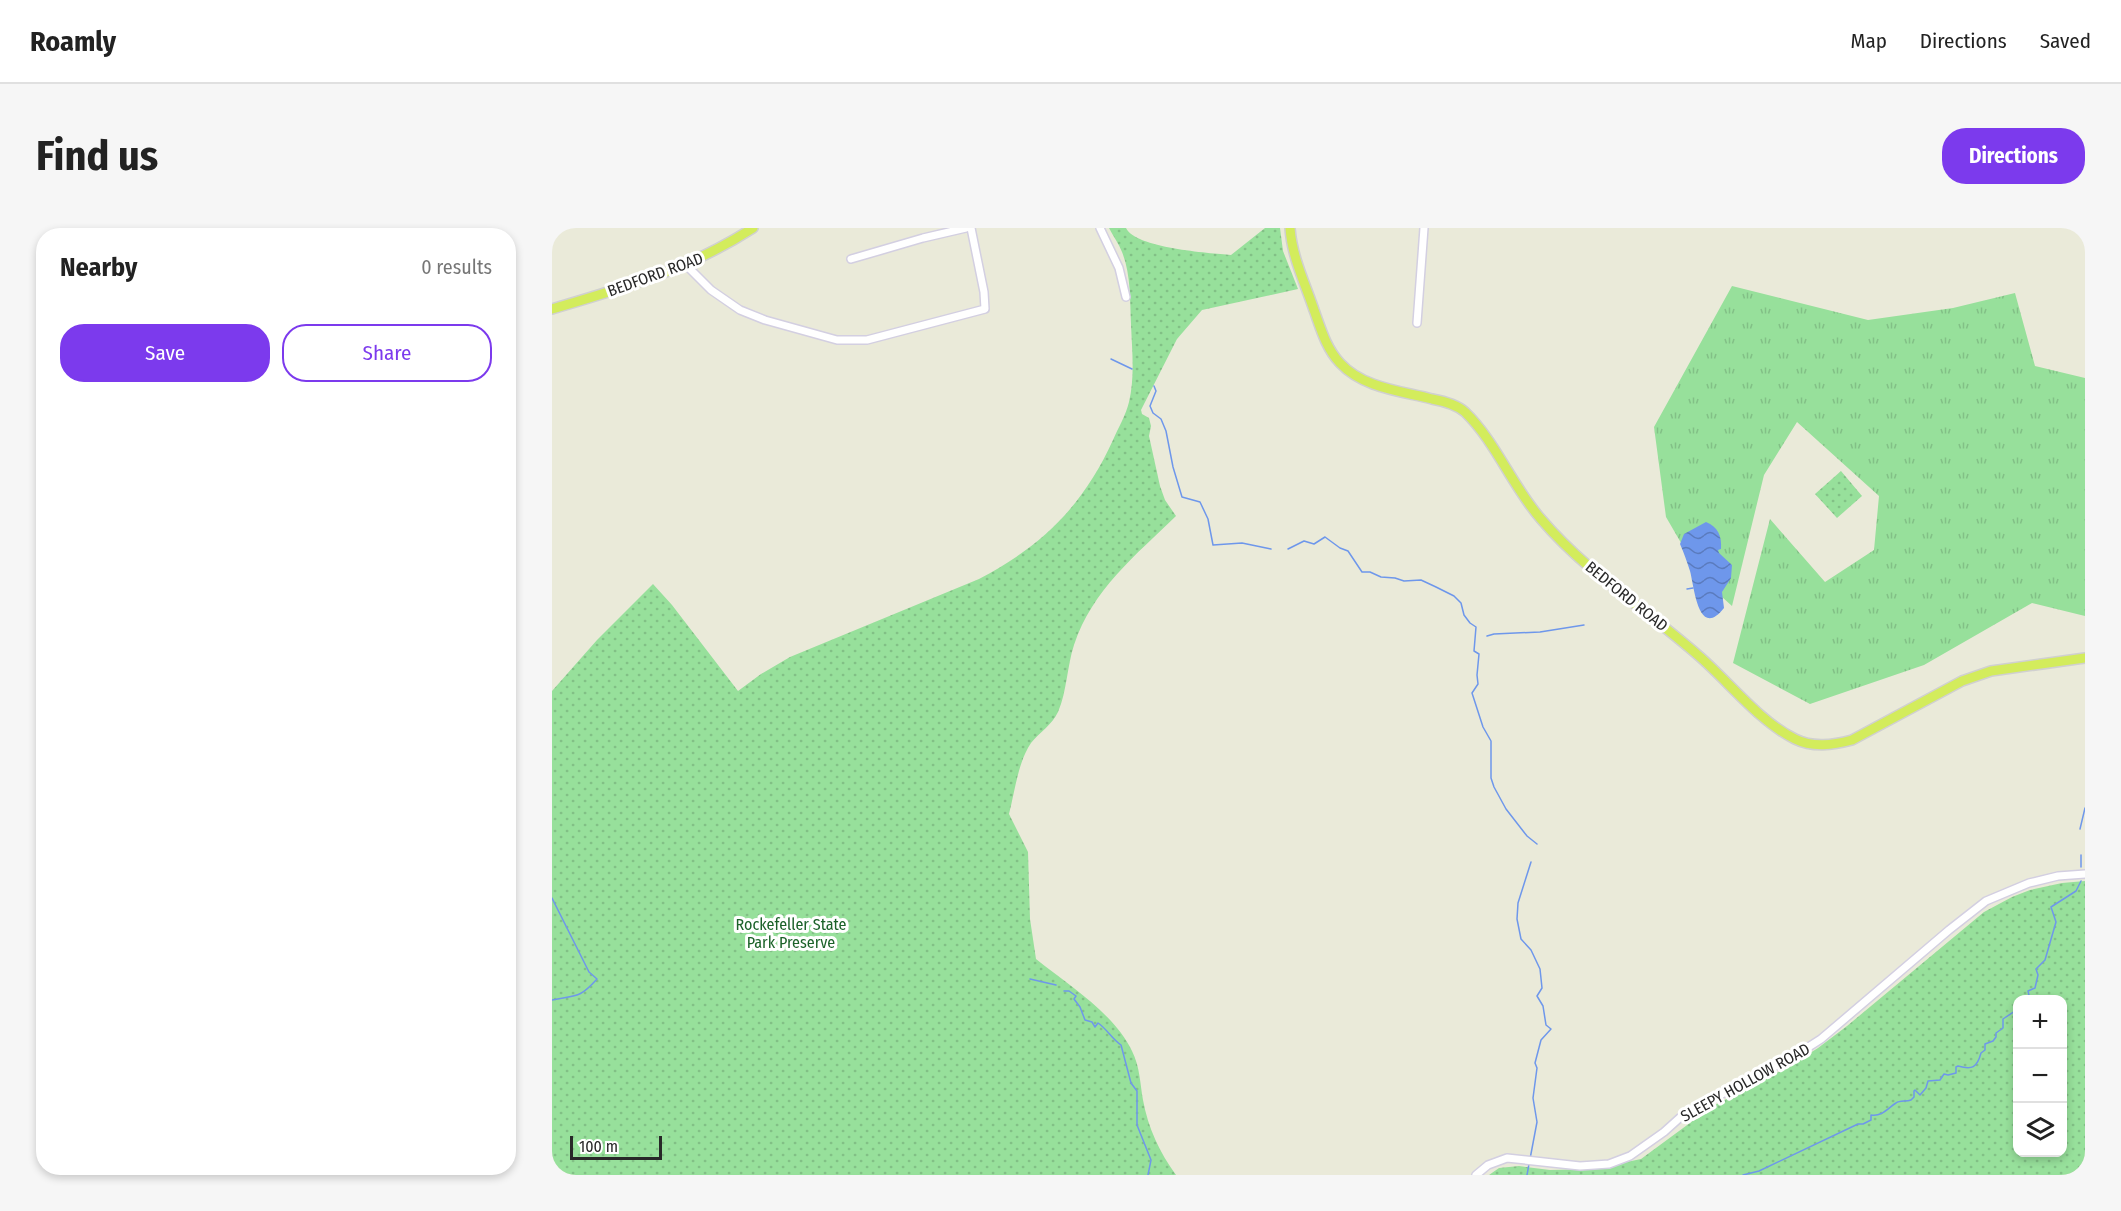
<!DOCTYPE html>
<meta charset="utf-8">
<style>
body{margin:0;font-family:"Fira Sans Condensed",sans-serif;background:#f6f6f6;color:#222}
.controls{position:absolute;right:18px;bottom:18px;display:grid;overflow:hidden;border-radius:12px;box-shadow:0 3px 9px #0003}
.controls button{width:54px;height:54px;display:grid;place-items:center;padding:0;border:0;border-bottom:2px solid #e0e0e0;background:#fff;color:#222;font:30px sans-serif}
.scale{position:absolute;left:18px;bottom:15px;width:92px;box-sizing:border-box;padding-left:6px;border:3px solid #282828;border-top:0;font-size:16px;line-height:21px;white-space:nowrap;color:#282828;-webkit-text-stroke:4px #fff;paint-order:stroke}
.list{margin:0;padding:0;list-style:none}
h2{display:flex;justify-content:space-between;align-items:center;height:78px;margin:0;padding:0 24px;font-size:26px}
h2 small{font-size:20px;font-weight:400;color:#767676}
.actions{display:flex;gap:12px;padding:18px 24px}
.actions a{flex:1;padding:14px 0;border:2px solid #7c3aed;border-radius:24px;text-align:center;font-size:21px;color:#7c3aed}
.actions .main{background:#7c3aed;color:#fff}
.icon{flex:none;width:33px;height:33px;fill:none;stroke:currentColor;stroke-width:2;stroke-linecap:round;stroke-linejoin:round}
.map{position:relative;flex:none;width:1533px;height:947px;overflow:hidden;border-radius:24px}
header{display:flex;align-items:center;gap:36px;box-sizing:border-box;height:84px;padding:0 30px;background:#fff;border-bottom:2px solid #e0e0e0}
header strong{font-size:28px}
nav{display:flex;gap:33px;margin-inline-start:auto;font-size:21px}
.intro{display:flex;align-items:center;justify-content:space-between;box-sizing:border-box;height:144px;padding:0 36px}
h1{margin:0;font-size:42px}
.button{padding:15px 27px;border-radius:24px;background:#7c3aed;color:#fff;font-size:21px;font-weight:700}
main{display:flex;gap:36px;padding:0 36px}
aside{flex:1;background:#fff;border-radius:24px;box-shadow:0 3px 9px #0003}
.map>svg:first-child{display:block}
</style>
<header>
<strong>Roamly</strong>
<nav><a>Map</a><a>Directions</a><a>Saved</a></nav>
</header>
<div class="intro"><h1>Find us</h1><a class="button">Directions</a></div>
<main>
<aside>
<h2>Nearby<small>0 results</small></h2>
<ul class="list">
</ul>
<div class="actions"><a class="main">Save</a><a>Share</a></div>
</aside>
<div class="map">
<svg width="1533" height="947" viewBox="0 0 1533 947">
<defs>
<pattern id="grass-tufts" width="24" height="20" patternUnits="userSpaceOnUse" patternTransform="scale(1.5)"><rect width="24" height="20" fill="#97e09b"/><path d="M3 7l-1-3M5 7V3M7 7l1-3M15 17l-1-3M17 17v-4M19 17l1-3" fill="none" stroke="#82c086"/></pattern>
<pattern id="park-dots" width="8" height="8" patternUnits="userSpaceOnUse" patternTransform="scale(1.5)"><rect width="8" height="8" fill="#97e09b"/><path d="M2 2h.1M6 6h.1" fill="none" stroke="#82c086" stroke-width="1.8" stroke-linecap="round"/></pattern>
<pattern id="water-waves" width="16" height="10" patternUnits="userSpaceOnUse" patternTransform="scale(1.5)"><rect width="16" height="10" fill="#6e97eb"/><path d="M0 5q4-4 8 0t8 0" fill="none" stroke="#5a7bbe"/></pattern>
</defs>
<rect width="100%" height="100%" fill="#eaead9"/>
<path fill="url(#grass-tufts)" d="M1180,58L1316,92L1401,80L1463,65L1483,138L1533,150V388L1480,375L1372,437L1258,476L1181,435L1218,291L1273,354L1322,322L1327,268L1245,194L1212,247L1180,378L1150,351L1114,289L1102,199Z"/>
<path fill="url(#park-dots)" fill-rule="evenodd" d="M557,0H574C583,20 657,25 679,27L713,0H728L731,23L746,61L650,82L625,111L589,182L590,186L597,190L599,198L597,208L608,258L613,272L624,288C584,327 540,362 522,417C515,438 515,463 506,484C500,497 488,504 479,515C466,534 463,563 457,586L476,624L478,691L484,731C516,757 562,785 580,823C588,839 588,855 591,872C596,900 608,925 624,947H0V463L45,412L101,356L120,377L186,463L209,446L238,429L427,351C490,318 531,278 561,212C566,200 574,187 577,174C583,149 580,122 579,96C578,73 579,46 570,24C567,16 561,8 557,0Z
M1289,243L1310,268L1285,290L1263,266Z
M1533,653V947H937L947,940L967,938L998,942L1041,941L1089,931L1161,878L1236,839L1266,820L1295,798L1432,684L1460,669L1478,662L1510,655ZM1466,772H1510V924H1466Z"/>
<path fill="url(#water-waves)" d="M1154,294C1166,299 1170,308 1169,321L1166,322L1167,325L1180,337L1179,350L1170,364L1172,380C1146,413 1142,357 1138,343C1135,334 1132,325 1128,316L1132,306Z"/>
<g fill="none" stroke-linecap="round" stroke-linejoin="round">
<path stroke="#6e97eb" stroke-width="1.5" d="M559,131L580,141
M602,158L604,163L598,178L601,185L609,191L614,203L621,239L630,269L648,274L656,291L661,317L690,315L719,321
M736,321L752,313L762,316L773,309L788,320L796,323L810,344H818L829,349L843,350L852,353L869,352L884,359L902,368L909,375L912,387L918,395L924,399L922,423L927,426L925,447L926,456L920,465L931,499L939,513V550L942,559L954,581L975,608L985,616
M1135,361L1141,360
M935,408L942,406L988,404L1032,397
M1528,601L1533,580
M1529,639V627
M0,670L37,744L45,751C27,771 24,767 0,772
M478,751L504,757
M512,763H517L524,768L522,771L528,779L533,792L540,794L543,799L546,795C555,801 560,811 569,817L579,855L585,863V897L599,932L596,947
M1478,772L1476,763L1483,760L1486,747L1484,741L1493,732L1504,694L1499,679L1524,663L1529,653
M978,931L985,894L981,870L985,840L983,835L989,812L999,801L994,797L991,778L985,768L990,760L988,741L979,722L969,711L965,691L966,675L979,634
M975,947L977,936
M1191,947L1207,943L1306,896H1311L1319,892V887C1330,889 1336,880 1344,875C1348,872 1354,874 1359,872L1362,869V863L1363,862L1368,867L1374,860L1376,853L1388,852L1392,846L1396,847L1404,845V839L1406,838C1420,842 1425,840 1429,825L1433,822V816L1441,813L1444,809V805L1451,800V791L1466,781"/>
<g stroke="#d3cfe1" stroke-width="10">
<path id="minor" d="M548,0L567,40L574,69
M299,31L371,10L414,0
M134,37L159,62L188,82L213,92L285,112H315L433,81L432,64L419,0
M865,95L872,0
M924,947L936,937L955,930L1028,938L1057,936L1078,928L1112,904L1132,886L1244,827L1269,811L1397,702L1434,673L1477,655L1506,648L1533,646"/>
</g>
<g stroke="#d0d0d0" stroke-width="12">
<path id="major" d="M738,0C740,29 753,55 762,82C769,101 774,120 788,135C811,160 849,163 880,171C891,173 904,176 913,184C944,214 960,258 989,291C1034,344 1095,382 1147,428C1177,454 1208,494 1243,511C1261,520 1281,517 1300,512L1410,453L1439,443L1533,430
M0,81C71,60 138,41 201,0"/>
</g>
<use href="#minor" stroke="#fff" stroke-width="7"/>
<use href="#major" stroke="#d3ec5c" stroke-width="9"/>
</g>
<g text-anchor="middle" stroke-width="6" stroke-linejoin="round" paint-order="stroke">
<g font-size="16" fill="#282828" stroke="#fff">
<text transform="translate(103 46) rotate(-20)" y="6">BEDFORD ROAD</text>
<text transform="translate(1075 368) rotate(39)" y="6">BEDFORD ROAD</text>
<text transform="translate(1193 854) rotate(-29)" y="6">SLEEPY HOLLOW ROAD</text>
</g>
<g font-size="16" fill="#1b6229" stroke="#fff">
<text x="239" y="702">Rockefeller State<tspan x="239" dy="18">Park Preserve</tspan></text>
</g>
</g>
</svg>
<div class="controls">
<button>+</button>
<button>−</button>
<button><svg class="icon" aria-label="layers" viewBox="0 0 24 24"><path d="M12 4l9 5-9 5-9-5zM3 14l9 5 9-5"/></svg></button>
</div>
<div class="scale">100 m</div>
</div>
</main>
